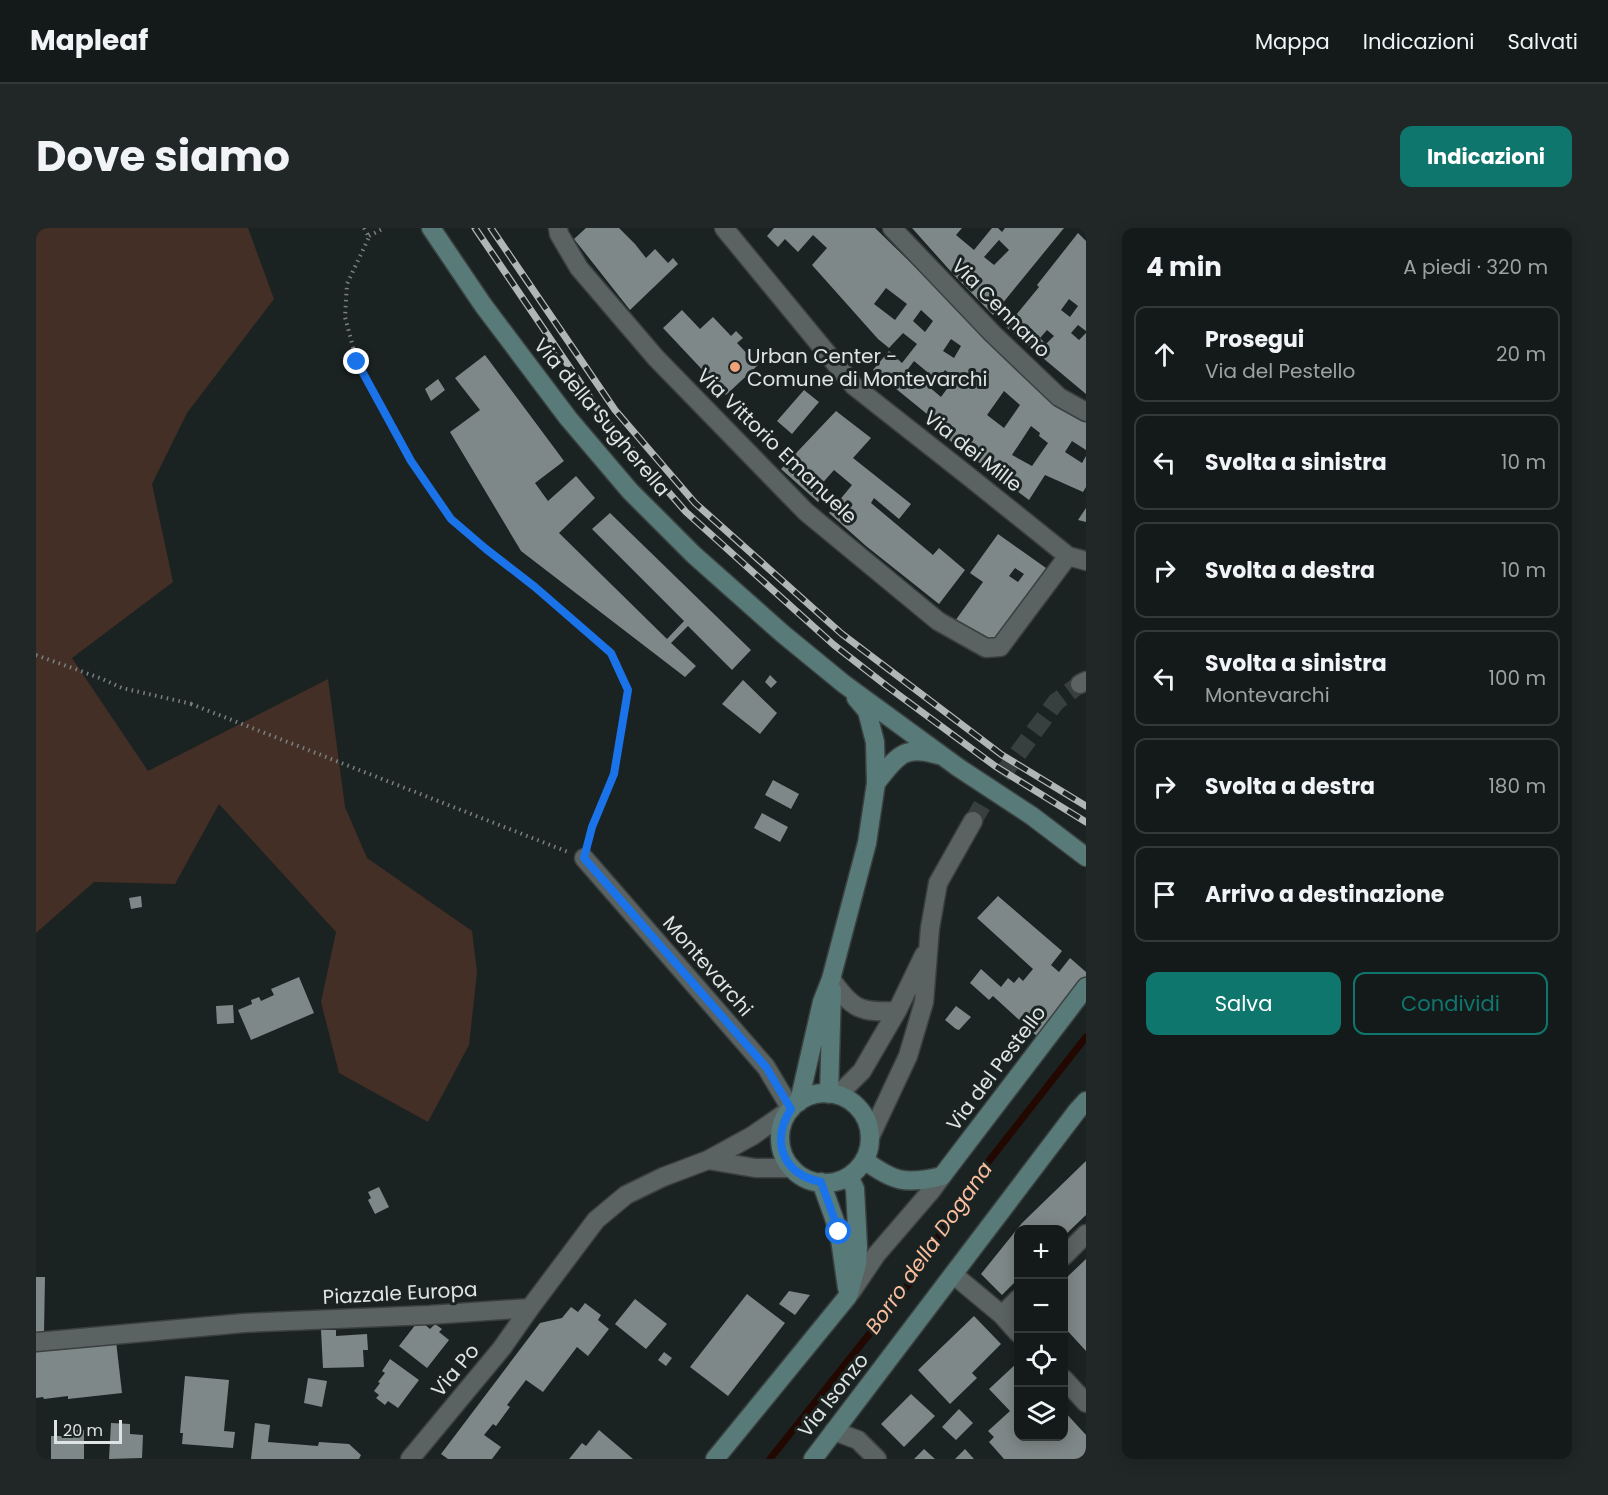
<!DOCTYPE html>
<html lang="it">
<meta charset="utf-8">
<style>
body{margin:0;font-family:Poppins,sans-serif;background:#212727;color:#f1f3f6}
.controls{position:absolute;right:18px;bottom:18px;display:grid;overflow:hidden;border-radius:12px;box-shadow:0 3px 15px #0003}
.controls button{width:54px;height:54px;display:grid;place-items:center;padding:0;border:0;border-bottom:2px solid #333839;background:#141a1a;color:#f1f3f6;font:30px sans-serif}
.scale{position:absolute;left:18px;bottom:15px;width:68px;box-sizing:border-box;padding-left:6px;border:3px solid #dee3e3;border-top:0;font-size:16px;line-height:21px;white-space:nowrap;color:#dee3e3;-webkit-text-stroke:4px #1b2222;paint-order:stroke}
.stop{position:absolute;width:18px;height:18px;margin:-14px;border:4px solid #1a73e8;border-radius:50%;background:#fff}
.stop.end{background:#1a73e8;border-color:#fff;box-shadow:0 2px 6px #0008}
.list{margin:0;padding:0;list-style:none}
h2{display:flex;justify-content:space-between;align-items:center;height:78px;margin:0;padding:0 24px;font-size:26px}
h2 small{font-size:20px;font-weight:400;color:#9da1a2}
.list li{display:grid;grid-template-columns:39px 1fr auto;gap:18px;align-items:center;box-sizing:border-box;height:96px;margin:0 12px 12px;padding:0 12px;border:2px solid #333839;border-radius:12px}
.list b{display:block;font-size:22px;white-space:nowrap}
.list p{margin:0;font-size:20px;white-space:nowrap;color:#9da1a2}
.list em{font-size:20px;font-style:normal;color:#9da1a2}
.actions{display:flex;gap:12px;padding:18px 24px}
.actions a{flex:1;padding:14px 0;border:2px solid #0f766e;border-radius:12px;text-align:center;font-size:21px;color:#0f766e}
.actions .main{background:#0f766e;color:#fff}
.icon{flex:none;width:33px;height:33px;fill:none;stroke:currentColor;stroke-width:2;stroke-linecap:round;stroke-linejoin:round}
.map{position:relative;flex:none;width:1050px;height:1231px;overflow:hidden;border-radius:12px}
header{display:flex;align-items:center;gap:36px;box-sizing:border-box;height:84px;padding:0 30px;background:#141a1a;border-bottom:2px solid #333839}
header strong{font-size:28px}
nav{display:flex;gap:33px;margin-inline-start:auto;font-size:21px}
.intro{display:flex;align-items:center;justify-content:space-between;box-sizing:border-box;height:144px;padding:0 36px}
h1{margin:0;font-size:42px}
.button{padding:15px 27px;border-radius:12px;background:#0f766e;color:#fff;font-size:21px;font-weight:700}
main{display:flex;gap:36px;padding:0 36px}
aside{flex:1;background:#141a1a;border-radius:12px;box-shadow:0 3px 15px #0003}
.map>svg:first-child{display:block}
</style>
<header>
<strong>Mapleaf</strong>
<nav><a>Mappa</a><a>Indicazioni</a><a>Salvati</a></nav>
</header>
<div class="intro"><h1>Dove siamo</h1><a class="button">Indicazioni</a></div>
<main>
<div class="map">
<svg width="1050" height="1231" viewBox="0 0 1050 1231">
<rect width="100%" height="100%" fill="#1b2222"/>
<path fill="#432f25" d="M0,0H212L238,71L151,185L116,256L137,354L36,430L112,543L292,451L309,579L331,630L436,703L441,744L433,817L392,894L303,845L285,774L300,704L183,576L139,656L58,654L0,705Z"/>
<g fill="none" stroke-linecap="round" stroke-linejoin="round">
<path stroke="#220800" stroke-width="7" d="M734,1231L877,1051L931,961L1050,809"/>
</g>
<path fill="#7f8888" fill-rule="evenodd" d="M550,0H583L599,16L610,30L619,21L632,35L637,30L642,36L594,82L538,11Z
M738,0H839L902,61L947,110L1024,175L1050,192V222L1036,213L1029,224L1046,235L1050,228V259L1047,264L1009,247L993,272L909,209L913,204L837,142L853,123L866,135L881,116L867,105L853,120L842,111L776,37L791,20L777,7L762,24L749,11L742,19L731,8ZM850,60L871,76L859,92L838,76ZM885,82L897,93L889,104L877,93ZM915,111L925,118L918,130L907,123ZM878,133L901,152L909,142L919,150L905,169L872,141ZM968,163L984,177L968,200L951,187ZM995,198L1004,205L1003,208L1012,215L996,238L976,227Z
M876,0H926L920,7L938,22L956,0H962L966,4L969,0H1028L957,87L918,47ZM963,12L973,22L958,37L948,29Z
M1042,5L1050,13V103L1042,97L1035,105L1043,112L1050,105V166L970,99L1003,59L1001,57ZM1033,71L1042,78L1034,89L1025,82ZM1011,102L1018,108L1010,116L1004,110Z
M646,82L664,101L677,89L695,108L700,103L707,110L701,115L722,137L690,167L627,100Z
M449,127L528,233L499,255L512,273L540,248L559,270L523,305L631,411L648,393L556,301L574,285L715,422L696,442L652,398L635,415L660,438L649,449L485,323L414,204L444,182L419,150Z
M402,151L409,162L395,173L389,161Z
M768,162L783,174L756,206L741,193Z
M800,183L835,210L817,230L875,276L863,291L838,270L835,275L897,327L903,320L929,342L903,376L830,318L793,285L816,257L798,242L783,259L790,265L782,274L745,241Z
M1050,280V294L1042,292Z
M962,306L1010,340L954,418L919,393L947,354L934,345ZM979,340L988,346L982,354L973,348Z
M734,447L741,454L735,460L729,454Z
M707,452L741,485L724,506L686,476Z
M737,552L763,566L755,581L729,567Z
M726,585L752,599L744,614L718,600Z
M105,668L106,679L95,681L93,670Z
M962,668L1026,723L1015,737L1023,744L1034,730L1050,744V748L1005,812L957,768L953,772L934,755L945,741L965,759L972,750L978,755L983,749L987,753L997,741L941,690Z
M263,749L278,785L215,812L202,782L216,776L215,772L223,769L225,773L238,767L235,761Z
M197,777L198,795L181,796L180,778Z
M920,778L935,789L923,802L920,801L909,792Z
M1050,933V987L1028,1008V1002H982V1051L966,1067L945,1046L986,995Z
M343,959L353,979L339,986L332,972L335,970L332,964Z
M1050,1031V1123L1028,1099V1052Z
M0,1049H9L8,1105L0,1106Z
M753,1063L774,1067L759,1087L743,1076Z
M711,1066L749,1095L692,1168L654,1139Z
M599,1071L631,1096L610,1121L579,1096Z
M549,1075L565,1087L562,1092L573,1101L552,1128L541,1119L507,1164L490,1152L471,1177L474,1179L460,1198L457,1196L448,1207L465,1219L456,1231H412L405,1226L504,1095L526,1090L535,1079L542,1084Z
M938,1088L965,1116L936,1145L941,1150L914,1176L882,1142Z
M387,1095L394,1101L399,1096L406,1101L403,1104L413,1112L391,1140L363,1118L380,1096Z
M285,1102H300V1108L331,1106L332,1122H327L328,1139L287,1140Z
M80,1113L86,1165L32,1171V1168L8,1171L7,1169L0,1170V1121Z
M628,1124L636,1130L630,1138L622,1132Z
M354,1131L383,1152L362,1180L352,1173L349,1177L340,1170L343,1167L338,1163L344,1155L342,1154L349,1145L346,1143Z
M982,1134V1209H1028V1183L1050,1207V1231H968L953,1214L958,1209L952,1203L974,1183L953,1161Z
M149,1148L193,1152L188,1203L199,1204L197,1220L146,1216L147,1205H144Z
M272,1150L291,1153L286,1179L268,1175Z
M875,1166L899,1188L868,1219L845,1196Z
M923,1181L937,1195L920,1212L906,1199Z
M75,1195L94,1196V1206L107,1207L106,1230L73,1231Z
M219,1195L234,1197L232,1214L282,1218L283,1214L313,1216L325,1227L323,1231H215Z
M33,1202H48V1231H15V1208H33Z
M563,1202L597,1231H533L546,1215L550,1218Z
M888,1221L899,1231H878Z
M929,1221L938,1231H919Z"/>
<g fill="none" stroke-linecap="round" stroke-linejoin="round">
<path stroke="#383f3f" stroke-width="18" stroke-dasharray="18 9" stroke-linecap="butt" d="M937,593L955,562L1020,474L1044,456"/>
<g stroke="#3a403f" stroke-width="21">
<path id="street" d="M522,0L523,6L543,40L620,130L770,284L902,393L950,420L964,419L1032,328
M688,0L818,158L931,247L1032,328L1050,333
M856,0L957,106L1023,169L1050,184
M1044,456L1050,453
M795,751C816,781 824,785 861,783
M802,867L826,843L837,824L861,783L888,727
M834,909L872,828L888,774L894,700L902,655L937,593
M672,932L719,940H756
M1028,1028L1050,1006
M918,1047L966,1087L982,1105
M815,1064L840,1027L895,963L906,948
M966,1087L982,1071
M0,1114L208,1095L393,1087L494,1080L560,992L590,967L627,949L672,932L716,908L755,881L730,839L548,630
M1028,1151L1050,1175
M798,1203L822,1212L841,1231
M374,1231L466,1120L494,1080"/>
</g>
<g stroke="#3a403f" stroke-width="21">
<path id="secondary" d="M395,0L447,77L532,190L594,263L658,327L747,406L808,456L923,540
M840,555C861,529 867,516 902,527
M996,588L1050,629
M744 910a45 45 0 1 1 90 0a45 45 0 1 1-90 0Z
M793,866L796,762
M763,874L786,774L795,751L831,615L840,555L839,514L831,483L820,470
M828,932C858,954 870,957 906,948L1050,759
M785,954L803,1004L811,1060
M679,1231L812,1068L821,1036L822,1019L819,961L813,948
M777,1231L1041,883L1050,873"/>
</g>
<path stroke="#7a8080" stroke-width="4" stroke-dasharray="1.5 4.5" stroke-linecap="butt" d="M328,0L333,9L311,56L309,89L321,134L375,233L415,291L450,321L499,359L575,425L592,462L578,546L556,599L553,611
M333,8L348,0
M0,427L64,450L86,460L156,476
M155,476L532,624"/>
<use href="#street" stroke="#5a6362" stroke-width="18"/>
<use href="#secondary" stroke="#587b79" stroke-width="18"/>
<g stroke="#b0b5b5" stroke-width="7">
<path id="rail" d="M439,0L568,190L650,284L798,417L852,459L959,538L1050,594
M455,0L579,182L659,275L806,406L966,527L1050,578"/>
</g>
<use href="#rail" stroke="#1b2222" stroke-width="4.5" stroke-dasharray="14" stroke-linecap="butt"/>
<g stroke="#3a403f" stroke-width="21" stroke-linecap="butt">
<path id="secondary-bridge" d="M923,540L996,588"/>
</g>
<use href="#secondary-bridge" stroke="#587b79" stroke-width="18"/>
</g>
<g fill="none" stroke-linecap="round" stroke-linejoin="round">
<path stroke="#1a73e8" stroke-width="8" d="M321,134L375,233L415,291L450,321L499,359L575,425L592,462L578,546L556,599L548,630L730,839L755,881C734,914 747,946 785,954L803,1004"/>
</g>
<circle fill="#f0a278" stroke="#1b2222" stroke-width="2" cx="699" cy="139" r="6"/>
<g text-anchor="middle" stroke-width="6" stroke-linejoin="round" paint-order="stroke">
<g font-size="20" fill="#dee3e3" stroke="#1b2222">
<text transform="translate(965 80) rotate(45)" y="7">Via Cennano</text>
<text transform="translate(566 189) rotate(50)" y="7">Via della Sugherella</text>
<text transform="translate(741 218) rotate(44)" y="7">Via Vittorio Emanuele</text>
<text transform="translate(937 223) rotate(38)" y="7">Via dei Mille</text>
<text transform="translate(672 738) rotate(49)" y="7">Montevarchi</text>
<text transform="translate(960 840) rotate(-53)" y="7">Via del Pestello</text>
<text transform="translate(364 1065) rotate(-3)" y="7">Piazzale Europa</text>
<text transform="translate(419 1142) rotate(-50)" y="7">Via Po</text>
<text transform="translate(797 1167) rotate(-52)" y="7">Via Isonzo</text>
</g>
<g font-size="20" fill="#dee3e3" stroke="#1b2222" text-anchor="start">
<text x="711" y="135">Urban Center -<tspan x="711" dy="23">Comune di Montevarchi</tspan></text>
</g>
<g font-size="21" font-style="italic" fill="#f9be9e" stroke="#1b2222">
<text transform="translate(893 1020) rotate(-55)" y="7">Borro della Dogana</text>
</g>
</g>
</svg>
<div class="controls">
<button>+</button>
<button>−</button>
<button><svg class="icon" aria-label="locate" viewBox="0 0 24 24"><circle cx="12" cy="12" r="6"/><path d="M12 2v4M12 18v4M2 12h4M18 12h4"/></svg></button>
<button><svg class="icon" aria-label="layers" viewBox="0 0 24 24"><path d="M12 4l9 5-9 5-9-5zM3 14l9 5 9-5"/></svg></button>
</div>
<div class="scale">20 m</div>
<div class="stop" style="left:803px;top:1004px"></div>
<div class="stop end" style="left:321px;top:134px"></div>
</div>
<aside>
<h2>4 min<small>A piedi · 320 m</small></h2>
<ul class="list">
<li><svg class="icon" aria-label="ahead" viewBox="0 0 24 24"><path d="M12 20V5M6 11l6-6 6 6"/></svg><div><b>Prosegui</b><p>Via del Pestello</p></div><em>20 m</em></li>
<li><svg class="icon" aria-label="left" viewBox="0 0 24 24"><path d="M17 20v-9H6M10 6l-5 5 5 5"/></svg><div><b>Svolta a sinistra</b></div><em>10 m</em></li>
<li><svg class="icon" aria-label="right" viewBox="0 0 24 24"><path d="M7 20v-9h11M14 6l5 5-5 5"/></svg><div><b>Svolta a destra</b></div><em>10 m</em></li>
<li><svg class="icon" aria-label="left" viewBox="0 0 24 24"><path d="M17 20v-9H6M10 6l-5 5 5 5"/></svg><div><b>Svolta a sinistra</b><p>Montevarchi</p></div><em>100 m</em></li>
<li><svg class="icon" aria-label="right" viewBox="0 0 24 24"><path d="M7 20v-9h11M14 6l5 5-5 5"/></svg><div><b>Svolta a destra</b></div><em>180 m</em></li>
<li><svg class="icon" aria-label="arrive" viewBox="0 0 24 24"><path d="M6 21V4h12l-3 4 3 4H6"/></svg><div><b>Arrivo a destinazione</b></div></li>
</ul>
<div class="actions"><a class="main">Salva</a><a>Condividi</a></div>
</aside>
</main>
